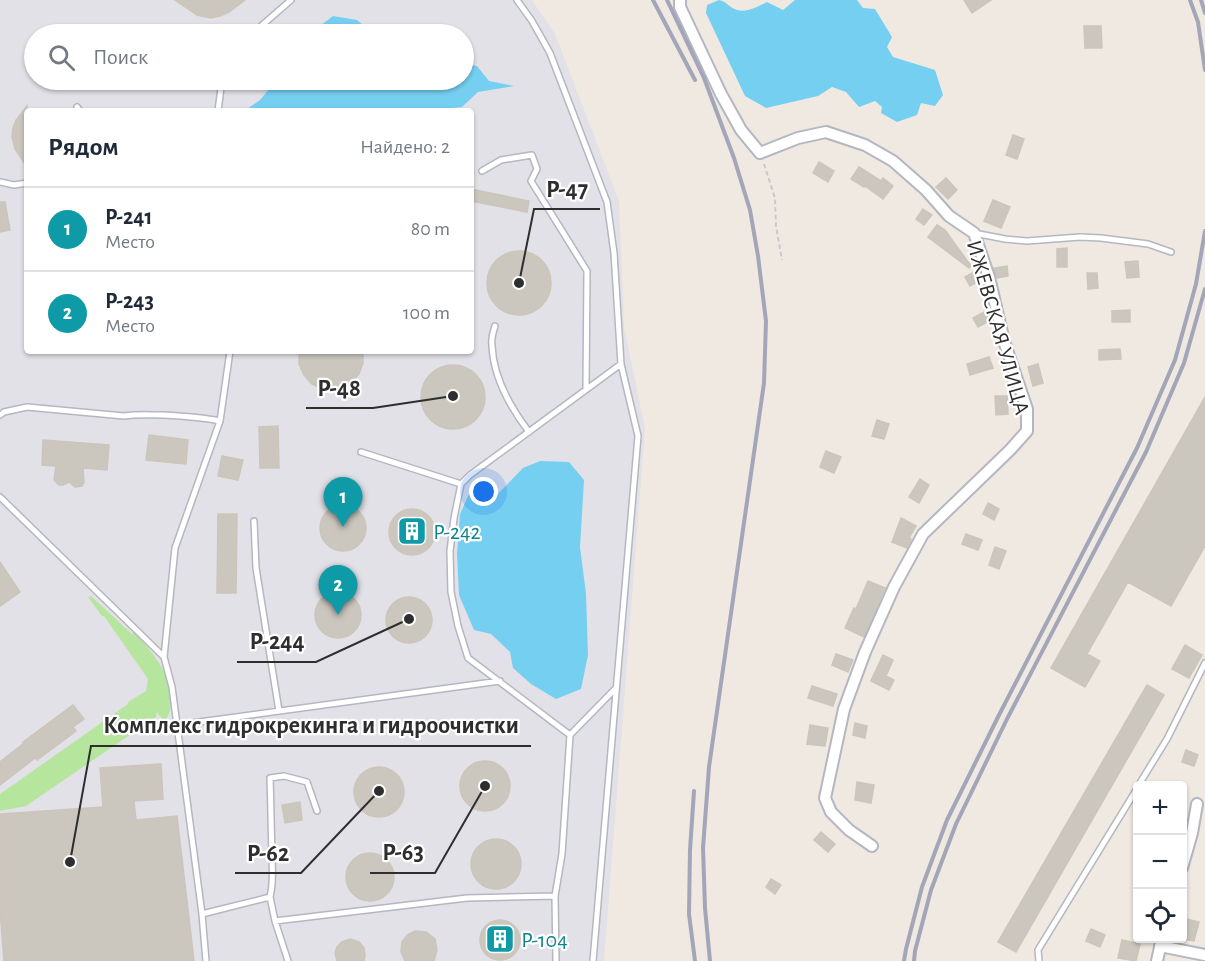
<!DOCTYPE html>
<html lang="ru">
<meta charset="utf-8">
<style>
body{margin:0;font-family:"Alegreya Sans",sans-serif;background:#f6f6f7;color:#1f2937}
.controls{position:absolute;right:18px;bottom:18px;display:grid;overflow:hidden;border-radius:6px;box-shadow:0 2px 4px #0004}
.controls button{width:54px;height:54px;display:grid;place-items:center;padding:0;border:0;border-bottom:2px solid #e0e1e3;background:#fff;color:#1f2937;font:30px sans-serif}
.you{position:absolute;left:484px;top:492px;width:21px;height:21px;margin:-15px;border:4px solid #fff;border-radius:50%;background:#1a73e8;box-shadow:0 0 0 9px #1a73e833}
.badge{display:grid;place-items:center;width:39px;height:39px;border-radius:50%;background:#4264fb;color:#fff;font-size:20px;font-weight:700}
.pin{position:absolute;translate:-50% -50px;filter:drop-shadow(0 2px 3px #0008)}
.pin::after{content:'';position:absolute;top:32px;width:21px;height:18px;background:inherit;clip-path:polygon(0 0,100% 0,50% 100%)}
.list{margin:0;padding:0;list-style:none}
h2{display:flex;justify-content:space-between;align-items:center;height:78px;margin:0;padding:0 24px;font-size:26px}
h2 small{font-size:20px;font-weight:400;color:#747a83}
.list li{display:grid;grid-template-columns:39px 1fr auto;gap:18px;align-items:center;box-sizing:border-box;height:84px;padding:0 24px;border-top:2px solid #e0e1e3}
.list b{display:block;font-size:22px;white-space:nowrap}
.list p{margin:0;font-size:20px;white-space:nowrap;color:#747a83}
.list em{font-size:20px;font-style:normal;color:#747a83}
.icon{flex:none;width:33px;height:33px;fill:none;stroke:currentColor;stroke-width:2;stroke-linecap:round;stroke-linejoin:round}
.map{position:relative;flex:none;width:1205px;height:961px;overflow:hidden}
.search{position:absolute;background:#fff;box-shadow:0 2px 4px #0004;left:24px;top:24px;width:450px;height:66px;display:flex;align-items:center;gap:15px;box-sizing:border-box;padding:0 21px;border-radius:33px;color:#747a83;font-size:22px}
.panel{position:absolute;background:#fff;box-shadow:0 2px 4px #0004;left:24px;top:108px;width:450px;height:246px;border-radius:6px}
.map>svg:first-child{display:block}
</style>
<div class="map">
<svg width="1205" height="961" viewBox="0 0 1205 961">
<rect width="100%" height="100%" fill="#efe9e1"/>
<path fill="#e3e1e8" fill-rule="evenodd" d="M0,0H532L555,34L619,201L624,326L645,429L604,961H0ZM34,34H464V80H34ZM27,111H471V351H27Z"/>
<path fill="#b6e59e" d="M91,596L133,635L132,631C154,652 184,689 166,720H163L157,712L156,717L26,806L0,811V794L128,704V702L146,691L148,679L104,616H102L88,597Z"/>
<path fill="#75cff0" d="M719,0C726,1 730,8 737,10C747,13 759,6 767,2L783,10L795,0H857L863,8L875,9L892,37L887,47L893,57L935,70L943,95L935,106L921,103L917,115L897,122L881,113L882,107L875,101L859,107L846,92L832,87L818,96L766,108L745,96L706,13L707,5Z
M333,16L357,20L373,34H316L317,28Z
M464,64L477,66L489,81L514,86L478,92L462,107L440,109L438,111H244L260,100L274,83L279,80H464Z
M540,461L569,462L584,480L580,547L586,594L588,655L581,689L556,699L531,684L513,668L510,652L491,634L474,630L459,595L457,554L460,514L469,494L481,484L495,497L523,468Z"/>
<path fill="#cbc7bf" stroke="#cbc5ba" stroke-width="1.5" d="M175,0H245L229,12L220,16L211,18L197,15Z
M964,0H991L972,13Z
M1084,26H1101L1102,48H1085Z
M27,106V167L15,149L12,137L13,128L16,120Z
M1013,135L1024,139L1017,159L1006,155Z
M819,162L834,171L828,182L813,173Z
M859,167L881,181L883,178L893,186L883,199L865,186L864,187L851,179Z
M946,178L957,190L948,199L936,187Z
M471,189L529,201L527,212L471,201Z
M993,200L1010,207L1001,228L984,221Z
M0,202H5L10,230L0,232Z
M923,209L932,215L924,225L916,219Z
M937,225L945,230L971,266L969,268L928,237Z
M1067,248V267H1057V249Z
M487 283a32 32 0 1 1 64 0a32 32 0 1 1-64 0Z
M1138,261L1139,277L1127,278L1125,262Z
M1007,266L1008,276L997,278L994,268Z
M974,272L979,281L970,286L965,277Z
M1087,273H1097L1098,288L1088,289Z
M1130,310V322H1112V311Z
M986,311L991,320L978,327L973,318Z
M1120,349L1121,359L1099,360V350Z
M299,351H363V363L359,374L351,383L336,389H324L312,384L304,375L299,364Z
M989,357L993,368L970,375L967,364Z
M1038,364L1043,383L1033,386L1028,367Z
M421 397a32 32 0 1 1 64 0a32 32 0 1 1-64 0Z
M995,396H1007L1008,414L996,415Z
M1205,397V546L1171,606L1128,582L1087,654L1100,661L1085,687L1051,668Z
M877,420L889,424L884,439L872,436Z
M278,426L279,468H260L259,427Z
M149,435L188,440L186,464L146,460Z
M43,440L109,445L107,470L83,468L84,482L82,486L75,487L69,482L63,485H59L54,480L56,466L42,465Z
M826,451L841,457L834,473L820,467Z
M222,456L243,460L238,480L218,476Z
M920,479L929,485L919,503L909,497Z
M988,503L999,509L994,520L983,514Z
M320 528a23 23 0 1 1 46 0a23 23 0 1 1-46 0Z
M389 532a23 23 0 1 1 46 0a23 23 0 1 1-46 0Z
M218,514H237L236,593H217Z
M901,518L916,526L909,538L911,539L907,548L892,542Z
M966,534L982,540L978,550L962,544Z
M995,547L1006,551L999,569L989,565Z
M0,562L20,592L0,606Z
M868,581L885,588L864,637L845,628L854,608L856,609Z
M315 615a23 23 0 1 1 46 0a23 23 0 1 1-46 0Z
M386 620a23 23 0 1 1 46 0a23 23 0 1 1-46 0Z
M1185,645L1202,655L1189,678L1172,669Z
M836,654L853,660L848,672L832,665Z
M883,655L893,660L886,676L894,680L889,690L871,681Z
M1147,685L1164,695L1016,952L998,942Z
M812,686L837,694L833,706L808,698Z
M73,705L84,719L73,727L76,731L37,760L35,758L0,785V762L24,743L23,742Z
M855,723L867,726L865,738L853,735Z
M810,725L828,728L825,746L807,744Z
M1186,750L1198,755L1194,766L1182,762Z
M460 786a25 25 0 1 1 50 0a25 25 0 1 1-50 0Z
M161,764L163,799L134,801L136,820L177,816L194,961H4L0,910V814L103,807L100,768Z
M354 792a25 25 0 1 1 50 0a25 25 0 1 1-50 0Z
M857,782L874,785L871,803L855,800Z
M300,802L302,820L285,823L282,805Z
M821,832L835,844L828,852L814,840Z
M471 864a25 25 0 1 1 50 0a25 25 0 1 1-50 0Z
M346 877a24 24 0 1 1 48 0a24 24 0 1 1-48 0Z
M771,879L781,885L775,894L766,887Z
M1186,919L1199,922L1194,941L1182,939Z
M480 940a20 20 0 1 1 40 0a20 20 0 1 1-40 0Z
M1091,929L1105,935L1100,947L1086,941Z
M415,931L426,932L435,939L437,950L434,961H405L401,952L402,942L407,935Z
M350,939L359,942L364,948L365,955L364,961H337L335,953L337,947L342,942Z
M1122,940L1140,944L1136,961L1118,958Z"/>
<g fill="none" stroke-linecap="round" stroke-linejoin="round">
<g stroke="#b4b7c1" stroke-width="8">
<path id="service" d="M517,0L532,21L550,53L607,202L614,253L621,364L638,436L593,961
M252,34L291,0
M77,107L80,111
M218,111L222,80
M482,171L501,160L532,155L537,169L531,181L587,271L586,390
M0,182L14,185L27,183
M974,233L1005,239L1027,241L1080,237L1101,238L1148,244L1171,252
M495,326C493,332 491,339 492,345C493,377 510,407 529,432
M0,415L4,412L27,407L124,416C137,414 150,415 163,415C182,416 201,417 220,421
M361,452L461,484
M0,497L164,657L172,687L202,914L206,961
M254,521L256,568L279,711
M164,657L175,548L220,421L230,351
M177,725L500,681
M570,735L616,688
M1138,786L1167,739L1205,663
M555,896L556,961
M270,897C274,880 272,871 272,854C271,829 271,804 270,778L284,776L307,782L317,811
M202,914L270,897L275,921L467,898L555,896L562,854L570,735L468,658L458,626L451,592L450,551L454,518L461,484L470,475L621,364
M275,921L288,961
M1039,961L1038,950L1138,787"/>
</g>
<g stroke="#b4b7c1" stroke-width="14">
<path id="minor" d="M680,0V7L721,94L741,130L760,153L798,138L826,132L865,145L893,161L926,190L949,216L974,233L989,277L1004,341L1027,409V431L1010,450L923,534L894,587L865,652L844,709L825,798L831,812L849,830L872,846
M1182,868L1192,833L1197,804
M1160,946L1205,955
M1157,961L1162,938"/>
</g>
<path stroke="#c9c9c9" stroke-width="2" stroke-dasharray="4.5 3" stroke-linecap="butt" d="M764,164L775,198L776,226L782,260"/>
<use href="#service" stroke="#fff" stroke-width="5"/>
<use href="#minor" stroke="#fff" stroke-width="10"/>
<path stroke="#a3a6b8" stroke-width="4" d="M653,0L695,80
M667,0L704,78L734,158L750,210L758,256L766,321L764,383L709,767L703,848L705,908L710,961
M1190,0L1198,22L1205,70
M1201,0L1205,13
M694,791L690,850L689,914L695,961
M904,961L906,949L922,887L947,820L999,715L1137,448L1175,360L1196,284L1205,231
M914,961L915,951L931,890L956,824L1007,719L1146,452L1184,363L1205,289"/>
</g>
<defs>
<g id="building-square" transform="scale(1.5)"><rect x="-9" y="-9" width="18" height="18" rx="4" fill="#0f9aa8" stroke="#fff"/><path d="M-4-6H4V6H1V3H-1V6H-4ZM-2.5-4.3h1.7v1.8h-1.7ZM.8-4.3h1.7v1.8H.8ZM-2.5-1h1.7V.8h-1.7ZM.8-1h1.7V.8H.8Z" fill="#fff"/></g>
</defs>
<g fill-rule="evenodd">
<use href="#building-square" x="412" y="531"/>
<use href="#building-square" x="500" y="939"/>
</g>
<g text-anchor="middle" stroke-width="4.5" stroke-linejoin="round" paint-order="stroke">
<g font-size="22" fill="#2e2e2e" stroke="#fff">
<text transform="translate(999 327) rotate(74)" y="8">ИЖЕВСКАЯ УЛИЦА</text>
</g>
<g font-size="22" fill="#0d838f" stroke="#fff" text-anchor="start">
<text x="433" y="539">Р-242</text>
<text x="521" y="947">Р-104</text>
</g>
</g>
<path fill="none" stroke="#2e2e2e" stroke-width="2" d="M519 283L534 209H600M453 396L373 408H306M409 619L316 662H237M70 862L91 746H531M485 786L435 873H370M379 791L301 873H235"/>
<g fill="#2e2e2e" stroke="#fff" stroke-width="2">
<circle cx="519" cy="283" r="6"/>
<circle cx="453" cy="396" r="6"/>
<circle cx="409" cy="619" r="6"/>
<circle cx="70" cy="862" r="6"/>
<circle cx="485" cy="786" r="6"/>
<circle cx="379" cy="791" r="6"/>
</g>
<g font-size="24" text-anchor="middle" font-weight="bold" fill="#2e2e2e" stroke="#fff" stroke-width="4.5" stroke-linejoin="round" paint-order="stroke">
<text x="567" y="197">Р-47</text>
<text x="339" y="396">Р-48</text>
<text x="277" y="649">Р-244</text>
<text x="311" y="733">Комплекс гидрокрекинга и гидроочистки</text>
<text x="403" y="860">Р-63</text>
<text x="268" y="861">Р-62</text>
</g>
</svg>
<div class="controls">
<button>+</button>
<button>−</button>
<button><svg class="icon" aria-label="locate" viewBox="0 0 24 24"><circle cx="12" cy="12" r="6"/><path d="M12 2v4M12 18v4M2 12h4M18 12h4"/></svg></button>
</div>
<div class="you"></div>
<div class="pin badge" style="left:343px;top:527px;background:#0f9aa8">1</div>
<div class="pin badge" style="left:338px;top:615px;background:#0f9aa8">2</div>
<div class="search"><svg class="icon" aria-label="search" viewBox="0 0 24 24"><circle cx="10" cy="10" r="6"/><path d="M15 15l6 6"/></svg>Поиск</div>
<section class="panel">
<h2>Рядом<small>Найдено: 2</small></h2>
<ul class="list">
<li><span class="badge" style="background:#0f9aa8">1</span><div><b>Р-241</b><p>Место</p></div><em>80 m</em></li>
<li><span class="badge" style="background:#0f9aa8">2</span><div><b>Р-243</b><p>Место</p></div><em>100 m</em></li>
</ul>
</section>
</div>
